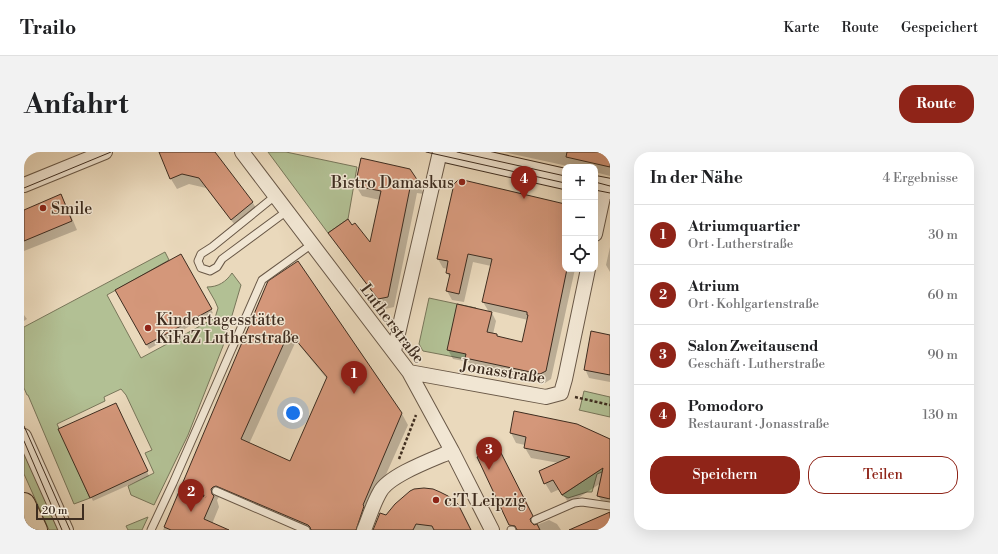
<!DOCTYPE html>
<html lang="de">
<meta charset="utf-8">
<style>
body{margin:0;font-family:"Libre Bodoni",serif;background:#f2f2f2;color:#202124}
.controls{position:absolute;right:12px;top:12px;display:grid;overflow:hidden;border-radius:8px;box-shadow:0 4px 16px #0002}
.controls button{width:36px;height:36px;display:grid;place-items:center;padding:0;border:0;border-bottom:1px solid #e0e0e0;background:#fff;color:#202124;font:20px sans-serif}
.scale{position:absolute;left:12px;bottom:10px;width:48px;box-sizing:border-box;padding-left:4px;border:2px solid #3e2d20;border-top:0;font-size:11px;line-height:14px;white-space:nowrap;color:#3e2d20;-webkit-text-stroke:3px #f1e6d3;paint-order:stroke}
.you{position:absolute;left:269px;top:261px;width:14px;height:14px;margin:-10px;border:3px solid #fff;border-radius:50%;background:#1a73e8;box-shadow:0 0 0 6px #1a73e833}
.badge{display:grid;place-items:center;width:26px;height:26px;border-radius:50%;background:#8f2418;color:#fff;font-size:13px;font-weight:700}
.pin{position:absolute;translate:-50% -33px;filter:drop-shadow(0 1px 2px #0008)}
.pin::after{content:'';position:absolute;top:21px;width:14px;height:12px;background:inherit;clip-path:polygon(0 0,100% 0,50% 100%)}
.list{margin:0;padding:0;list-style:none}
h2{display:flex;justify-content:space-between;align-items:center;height:52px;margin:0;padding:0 16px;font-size:17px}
h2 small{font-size:13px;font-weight:400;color:#757577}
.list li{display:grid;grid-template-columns:26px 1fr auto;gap:12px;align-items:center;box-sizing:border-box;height:60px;padding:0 16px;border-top:1px solid #e0e0e0}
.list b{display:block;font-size:15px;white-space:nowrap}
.list p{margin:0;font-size:13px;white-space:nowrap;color:#757577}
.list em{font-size:13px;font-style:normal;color:#757577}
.actions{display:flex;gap:8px;padding:12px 16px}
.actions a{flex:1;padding:9px 0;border:1px solid #8f2418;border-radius:16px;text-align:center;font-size:14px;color:#8f2418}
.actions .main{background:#8f2418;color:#fff}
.icon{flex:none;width:22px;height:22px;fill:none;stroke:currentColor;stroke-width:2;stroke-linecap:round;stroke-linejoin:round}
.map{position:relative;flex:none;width:586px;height:378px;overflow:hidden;border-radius:16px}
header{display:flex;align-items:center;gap:24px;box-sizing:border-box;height:56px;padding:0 20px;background:#fff;border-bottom:1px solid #e0e0e0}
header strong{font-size:19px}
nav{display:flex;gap:22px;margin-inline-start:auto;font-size:14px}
.intro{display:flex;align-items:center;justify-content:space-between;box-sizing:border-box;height:96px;padding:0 24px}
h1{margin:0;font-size:28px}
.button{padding:10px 18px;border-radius:16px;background:#8f2418;color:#fff;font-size:14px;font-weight:700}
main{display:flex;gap:24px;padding:0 24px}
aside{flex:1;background:#fff;border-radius:16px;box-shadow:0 4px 16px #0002}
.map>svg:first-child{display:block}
</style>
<header>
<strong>Trailo</strong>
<nav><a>Karte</a><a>Route</a><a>Gespeichert</a></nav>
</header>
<div class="intro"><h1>Anfahrt</h1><a class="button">Route</a></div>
<main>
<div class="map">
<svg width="586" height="378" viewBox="0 0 586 378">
<rect width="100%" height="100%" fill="#ead9bc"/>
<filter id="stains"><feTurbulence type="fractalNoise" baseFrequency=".005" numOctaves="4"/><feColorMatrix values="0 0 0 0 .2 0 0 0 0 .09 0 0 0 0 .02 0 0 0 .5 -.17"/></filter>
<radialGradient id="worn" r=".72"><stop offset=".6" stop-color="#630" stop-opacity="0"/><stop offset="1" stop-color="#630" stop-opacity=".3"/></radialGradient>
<path fill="#b2c094" stroke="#78765a" d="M244,0H262L333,15L324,67L304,81Z
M141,100L145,108L83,143L117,206L191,166L194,156L191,149L183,135C194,135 202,130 208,121L217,133L199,194L164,283L130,353L107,343L104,334L130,321L121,301L128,298L102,243L97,237L80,245L81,249L33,272L66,346L50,352L4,243H3L0,236V175Z
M405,146L452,156L441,207L399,199L395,192Z
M560,239L586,245V265L555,258L556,256Z
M0,299L34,378H25L0,322Z
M586,311V322L578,320L573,322L568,340H563L544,346L538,343Z
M124,365L118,378H104L102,374Z"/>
<path fill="#0003" fill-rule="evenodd" d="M138,0H189L229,51L235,61L214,77L182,36L165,32L153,37L147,27L137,1Z
M480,0H586V24L571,20V15H548Z
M382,31L395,33L400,42L393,41L370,155L361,157L312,92L306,81L328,74L346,93L356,48L338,44L332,34Z
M37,44L42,52L53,78L0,99V59Z
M541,53V117H551L527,227L521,231L479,221V222L447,215L445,210L429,207L424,198L465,160L459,150L467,114L449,110L440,150L428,148L423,139L426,126L423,121L424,117L419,116L414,107ZM467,159L504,168L499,191L474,186L469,182L472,169Z
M586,95V120L582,113Z
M157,103L189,161L125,197L93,138Z
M273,110L378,262L384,273L344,363L341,378H278L200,344L195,345L193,348L195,355L188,372L202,378H139ZM272,189L303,227L266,310L225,292Z
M0,163L3,167L0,169Z
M586,184V230L565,226L561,217Z
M94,256L125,324L69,349L67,345Z
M487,281L586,288V350L577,348L574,344L577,331L545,352L536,337L527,341L521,331L535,311L507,306L501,296V293L492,291Z
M479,306L513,373L525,368L533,372L537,378H489L486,373Z
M434,353L447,378H350L362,365Z"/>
<path fill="#d4977a" stroke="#3e2d20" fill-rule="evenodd" d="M135,0H191L229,50L207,68L175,26L158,22L146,27Z
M543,0H586V15L542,5Z
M337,6L386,17L396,32L387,31L364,145L354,147L304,81L324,67L328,73L331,71L346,90L357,39L331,34Z
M435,27L541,52V117H543L522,219L516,222L441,206L442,202L423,198L433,152L468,160L463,180L473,182V184L498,190L504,163H503V160L458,150L468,107L444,102L435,142L422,139L426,122L422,121L424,109L413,107L430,32Z
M37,42L48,69L0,89V58Z
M157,102L188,157L122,193L91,138Z
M274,109L378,261L339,353L340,354L332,378H287L286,375L284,373L192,334L189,335L187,337L188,342L190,344L180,367L205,378H147L140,375L244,129ZM265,180L303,225L266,309L217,287Z
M567,179L586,183V223L560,218Z
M92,251L124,319L66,346L34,277Z
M490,259L553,272L586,287V347L573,344L579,316L538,343L529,328L520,332L515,319L546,305L500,296L502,285L486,281Z
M474,295L509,364L506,367L507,370L510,373L513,372L516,378H493L491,374L485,373L453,305Z
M400,336L409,337L416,340L424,344L434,352L447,378H410L408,374L392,372L389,378H349L356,361L362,363L371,352L386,339L390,337Z
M586,360V378H545Z"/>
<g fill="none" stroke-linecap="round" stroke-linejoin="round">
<g stroke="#695847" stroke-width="9">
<path id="lane" d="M251,44L188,95L177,102L174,109L177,116L186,119L193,115L198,107L263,59
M192,339L282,378
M511,368L550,351L558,350L586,354
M127,378L149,331L238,128L288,92
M487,378H488"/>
</g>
<g stroke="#695847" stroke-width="16">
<path id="street" d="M218,0L385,220L428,299L468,378
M0,33L81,0
M571,82L581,36
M370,199L416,0
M385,220L522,245L537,241L541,227L564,117
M0,284L42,378
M340,378C345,366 349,352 356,340C365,323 410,307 428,299"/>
</g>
<g stroke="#3e2d20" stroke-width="22">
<path id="secondary" d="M421,0L541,27
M571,34L586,37"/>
</g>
<g stroke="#3e2d20" stroke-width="24">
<path id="primary" d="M0,352L12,378"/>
</g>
<path stroke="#3e2d20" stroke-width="2.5" stroke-dasharray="3 2" stroke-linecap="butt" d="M551,245L586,253
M375,307L392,263
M159,335L182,345"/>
<use href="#lane" stroke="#f1e6d3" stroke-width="7"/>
<use href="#street" stroke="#f1e6d3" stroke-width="14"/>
<use href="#secondary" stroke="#f1e6d3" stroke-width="20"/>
<use href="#primary" stroke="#ead9bc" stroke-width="22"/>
<path stroke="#3e2d20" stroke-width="1" d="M402,0L541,31
M433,0L541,24
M571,30L586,34
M0,36L87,0
M571,38L586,41
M0,274L46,378
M0,289L38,378"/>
</g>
<g fill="#8f2418" stroke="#f1e6d3" stroke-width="1.5">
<circle cx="438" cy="30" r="4"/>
<circle cx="19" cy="56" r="4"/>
<circle cx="124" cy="176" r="4"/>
<circle cx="412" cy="348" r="4"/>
</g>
<g text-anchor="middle" stroke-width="3" stroke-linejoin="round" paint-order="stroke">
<g font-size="16" fill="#3e2d20" stroke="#f1e6d3" text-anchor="start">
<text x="430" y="36" text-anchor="end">Bistro Damaskus</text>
<text x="27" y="62">Smile</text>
<text x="132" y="173">Kindertagesstätte<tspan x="132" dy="18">KiFaZ Lutherstraße</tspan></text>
<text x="420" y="354">ciT Leipzig</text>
</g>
<g font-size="16" fill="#3e2d20" stroke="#f1e6d3">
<text transform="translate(369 171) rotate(53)" y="6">Lutherstraße</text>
<text transform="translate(479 219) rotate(9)" y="6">Jonasstraße</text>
</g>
</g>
<rect width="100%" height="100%" filter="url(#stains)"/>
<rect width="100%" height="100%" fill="url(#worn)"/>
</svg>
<div class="controls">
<button>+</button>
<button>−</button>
<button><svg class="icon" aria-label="locate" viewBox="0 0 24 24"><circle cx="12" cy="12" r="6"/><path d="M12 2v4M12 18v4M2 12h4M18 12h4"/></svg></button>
</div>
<div class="scale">20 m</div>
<div class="you"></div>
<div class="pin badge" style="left:330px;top:242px">1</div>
<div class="pin badge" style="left:167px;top:360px">2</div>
<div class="pin badge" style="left:465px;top:318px">3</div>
<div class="pin badge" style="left:500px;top:47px">4</div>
</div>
<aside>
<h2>In der Nähe<small>4 Ergebnisse</small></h2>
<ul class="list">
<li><span class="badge">1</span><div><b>Atriumquartier</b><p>Ort · Lutherstraße</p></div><em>30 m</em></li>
<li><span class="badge">2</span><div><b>Atrium</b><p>Ort · Kohlgartenstraße</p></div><em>60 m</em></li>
<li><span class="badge">3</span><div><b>Salon Zweitausend</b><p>Geschäft · Lutherstraße</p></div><em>90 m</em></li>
<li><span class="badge">4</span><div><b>Pomodoro</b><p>Restaurant · Jonasstraße</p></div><em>130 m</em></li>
</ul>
<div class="actions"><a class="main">Speichern</a><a>Teilen</a></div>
</aside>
</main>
